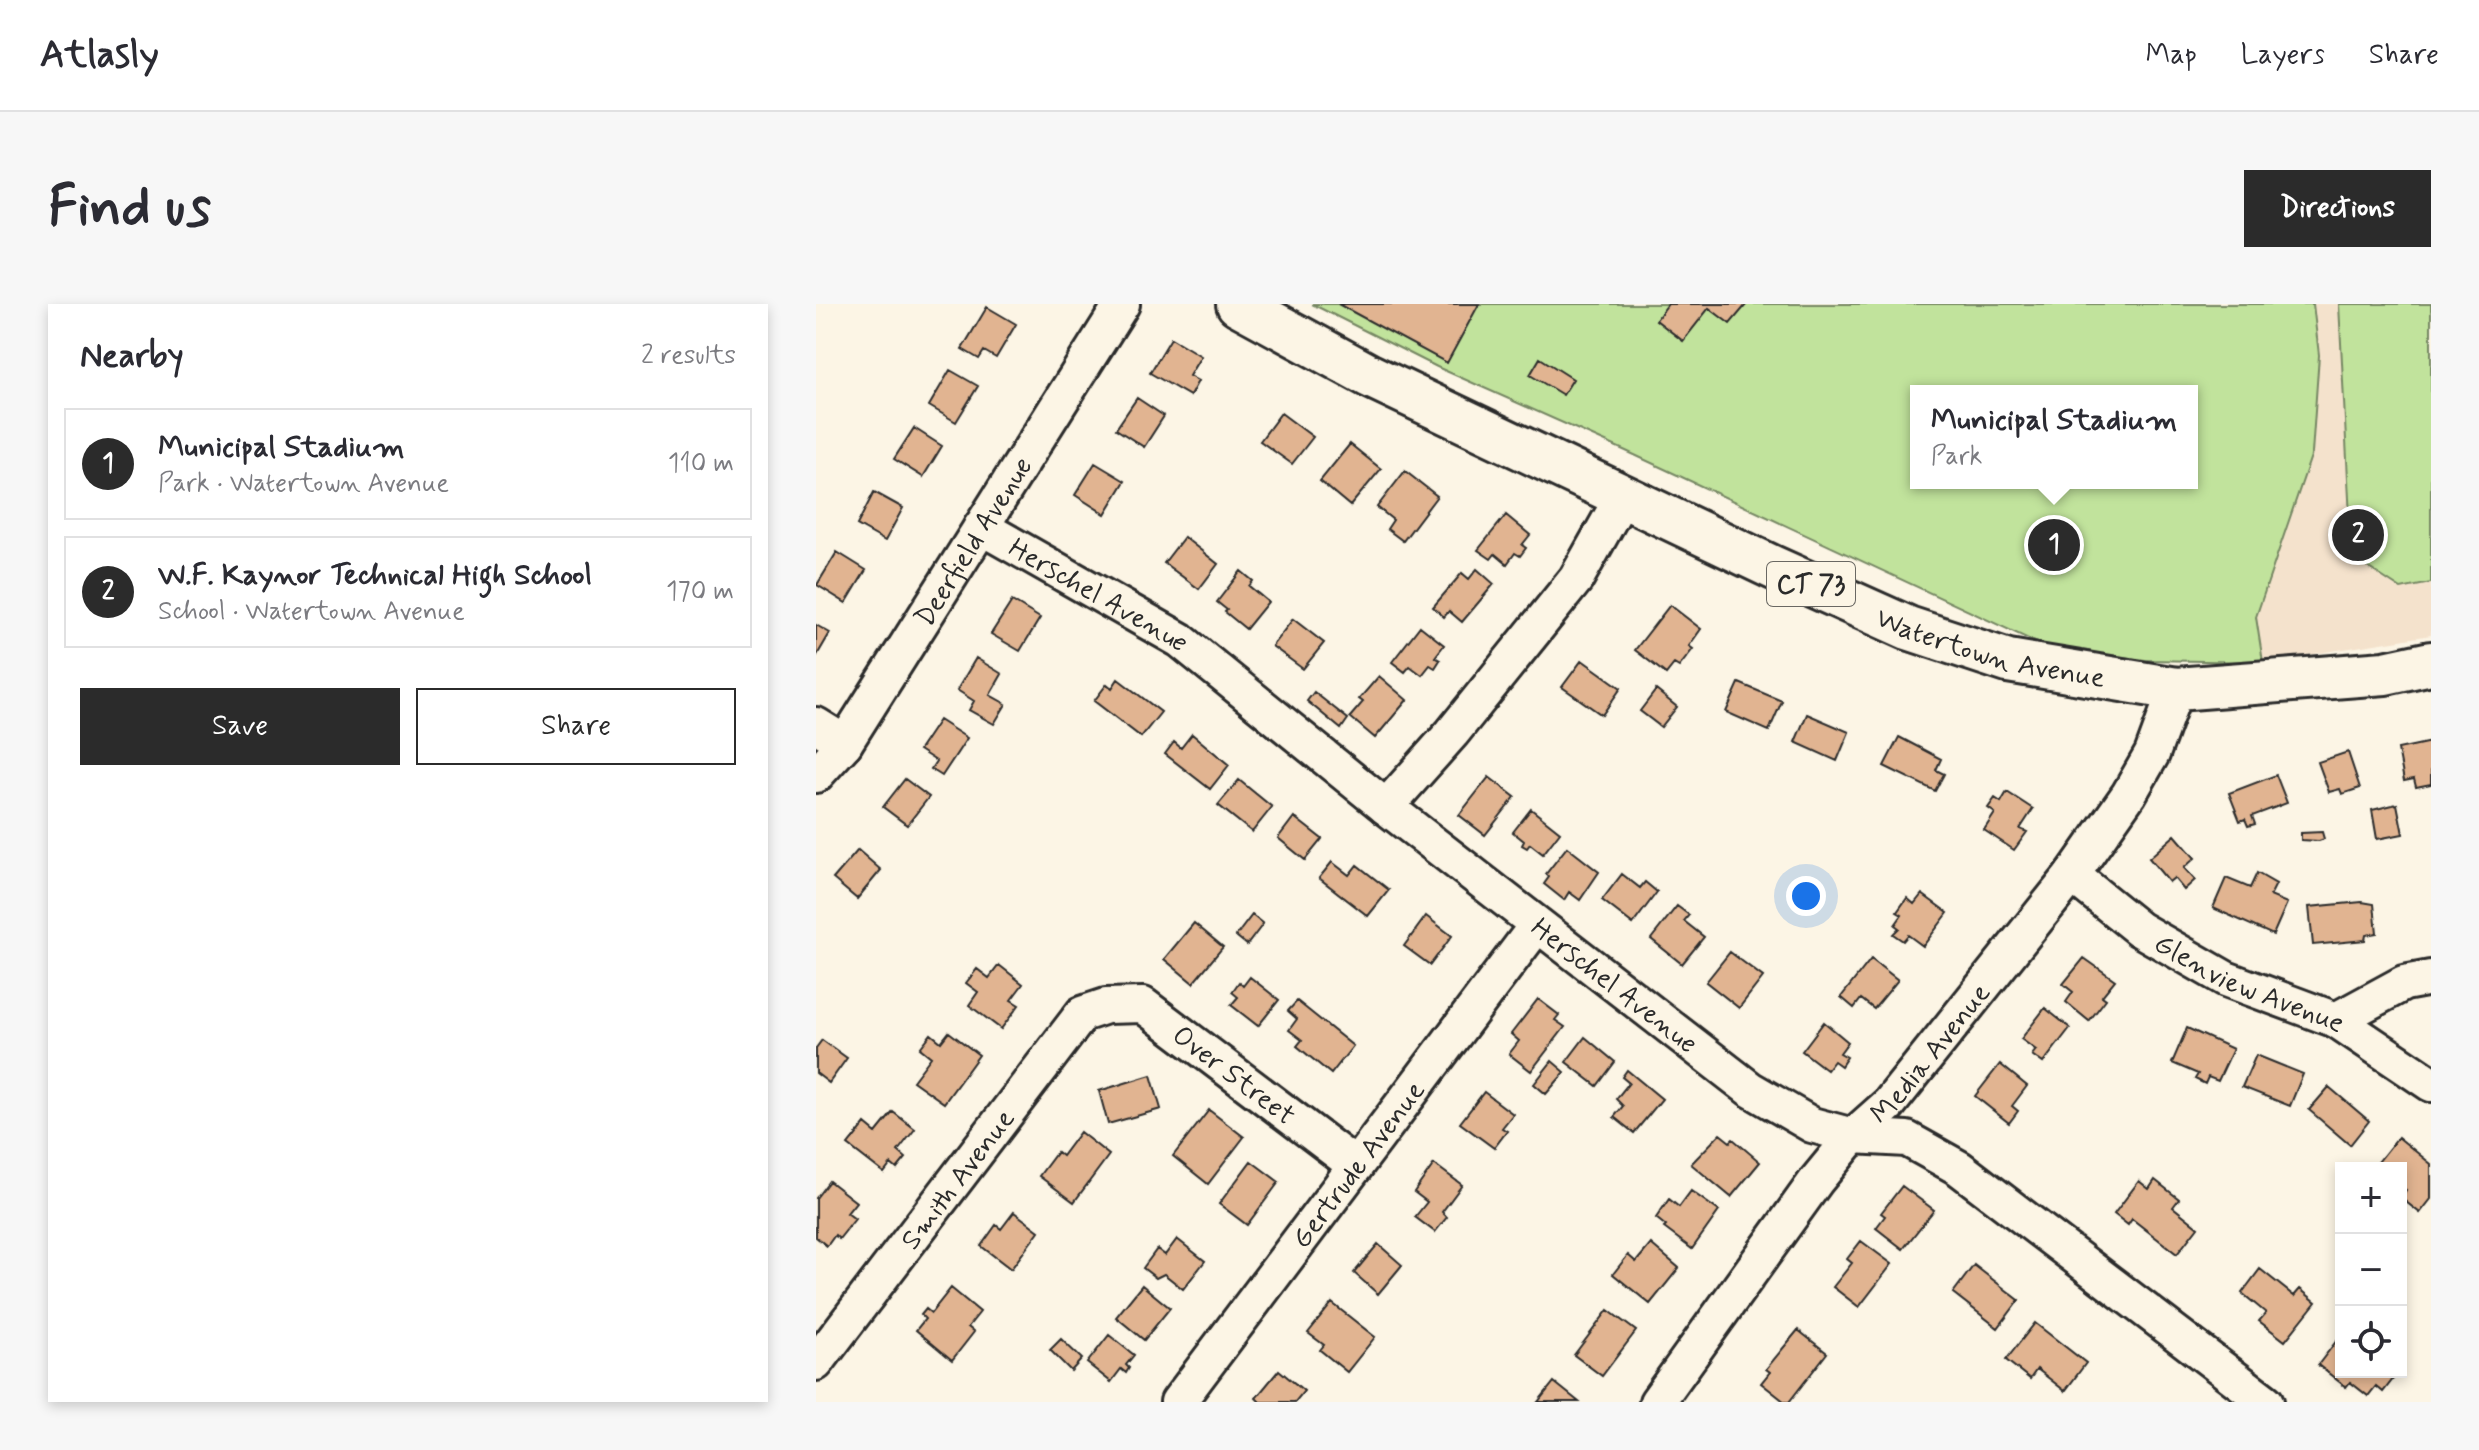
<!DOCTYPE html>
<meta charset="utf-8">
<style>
body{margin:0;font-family:Mynerve,sans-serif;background:#f7f7f7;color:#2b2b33}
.controls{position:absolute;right:24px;bottom:24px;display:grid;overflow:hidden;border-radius:0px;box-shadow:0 4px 12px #0003}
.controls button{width:72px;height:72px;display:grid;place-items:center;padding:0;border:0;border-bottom:2px solid #e1e1e2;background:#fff;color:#2b2b33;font:40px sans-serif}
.you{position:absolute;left:990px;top:592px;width:28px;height:28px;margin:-20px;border:6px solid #fff;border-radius:50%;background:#1a73e8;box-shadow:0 0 0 12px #1a73e833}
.badge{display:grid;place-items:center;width:52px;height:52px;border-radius:50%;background:#2b2b2b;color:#fff;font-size:26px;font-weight:700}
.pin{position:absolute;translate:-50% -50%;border:4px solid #fff;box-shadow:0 2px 8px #0006}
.popup{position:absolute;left:1094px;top:81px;width:288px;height:104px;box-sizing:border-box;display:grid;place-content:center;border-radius:0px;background:#fff;filter:drop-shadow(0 2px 6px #0005);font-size:26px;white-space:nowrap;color:#7c7c81}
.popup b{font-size:30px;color:#2b2b33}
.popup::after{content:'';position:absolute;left:50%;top:100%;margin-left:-16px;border:16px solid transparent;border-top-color:#fff}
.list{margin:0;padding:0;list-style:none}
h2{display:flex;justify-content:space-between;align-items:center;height:104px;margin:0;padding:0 32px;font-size:34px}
h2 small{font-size:26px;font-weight:400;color:#7c7c81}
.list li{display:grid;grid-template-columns:52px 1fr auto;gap:24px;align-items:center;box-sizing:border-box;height:112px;margin:0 16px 16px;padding:0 16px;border:2px solid #e1e1e2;border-radius:0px}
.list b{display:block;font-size:30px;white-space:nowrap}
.list p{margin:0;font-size:26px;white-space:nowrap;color:#7c7c81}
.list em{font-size:26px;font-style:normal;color:#7c7c81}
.actions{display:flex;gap:16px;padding:24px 32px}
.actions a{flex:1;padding:18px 0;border:2px solid #2b2b2b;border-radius:0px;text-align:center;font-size:28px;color:#2b2b2b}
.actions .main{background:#2b2b2b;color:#fff}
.icon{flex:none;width:44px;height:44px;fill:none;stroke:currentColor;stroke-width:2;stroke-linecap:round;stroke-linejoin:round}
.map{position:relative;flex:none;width:1615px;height:1098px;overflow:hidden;border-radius:0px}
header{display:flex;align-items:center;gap:48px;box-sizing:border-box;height:112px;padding:0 40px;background:#fff;border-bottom:2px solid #e1e1e2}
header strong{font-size:38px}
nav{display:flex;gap:44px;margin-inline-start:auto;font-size:28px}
.intro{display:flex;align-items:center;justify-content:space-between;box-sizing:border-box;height:192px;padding:0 48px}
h1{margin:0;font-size:56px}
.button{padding:20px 36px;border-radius:0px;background:#2b2b2b;color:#fff;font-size:28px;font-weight:700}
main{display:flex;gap:48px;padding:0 48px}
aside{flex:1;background:#fff;border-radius:0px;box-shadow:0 4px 12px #0003}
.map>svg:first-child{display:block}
</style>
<header>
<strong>Atlasly</strong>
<nav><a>Map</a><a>Layers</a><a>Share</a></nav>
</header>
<div class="intro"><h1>Find us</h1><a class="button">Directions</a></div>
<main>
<aside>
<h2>Nearby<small>2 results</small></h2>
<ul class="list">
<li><span class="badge">1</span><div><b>Municipal Stadium</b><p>Park · Watertown Avenue</p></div><em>110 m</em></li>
<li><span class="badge">2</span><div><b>W.F. Kaynor Technical High School</b><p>School · Watertown Avenue</p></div><em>170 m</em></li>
</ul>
<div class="actions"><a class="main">Save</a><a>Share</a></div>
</aside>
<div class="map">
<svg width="1615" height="1098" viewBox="0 0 1615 1098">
<rect width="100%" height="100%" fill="#fcf5e5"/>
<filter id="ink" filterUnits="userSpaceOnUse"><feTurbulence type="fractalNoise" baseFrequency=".0125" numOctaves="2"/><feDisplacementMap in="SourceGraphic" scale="16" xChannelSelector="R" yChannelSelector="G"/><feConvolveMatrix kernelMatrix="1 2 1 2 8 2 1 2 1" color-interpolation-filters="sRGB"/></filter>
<g filter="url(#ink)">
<path fill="#f4e2cc" d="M1497,0H1615V331L1447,358L1440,313L1496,149L1503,51Z"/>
<path fill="#c1e39c" stroke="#768764" stroke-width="2" fill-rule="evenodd" d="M496,0H1497L1503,51L1496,149L1440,313L1447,358L1329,356L1230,343L810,147L621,63ZM1100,87H1376V179H1100Z
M1523,0H1615V279L1585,285L1536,253Z"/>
<path fill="#e1b491" stroke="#2b2b2b" stroke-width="2" d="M522,0H663L631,59Z
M852,0H929L930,1L914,20L893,4L867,37L840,16Z
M171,3L200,20L180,54L168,47L163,55L146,45Z
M355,34L385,52L373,72L382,77L374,92L334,69Z
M724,54L757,75L747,91L714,71Z
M134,66L162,82L140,118L113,102Z
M321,94L348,112L328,143L300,125Z
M465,109L497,133L476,160L444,137Z
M98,124L126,142L107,173L78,155Z
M534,140L565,165L534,202L504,177Z
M279,159L309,177L289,210L259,191Z
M589,167L621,192L587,237L571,225L577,216L561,203Z
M58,188L87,204L69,237L41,221Z
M690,211L714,231L706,241L710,244L704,252L699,249L691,260L679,250L675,255L662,246Z
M368,233L402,260L383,285L348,259Z
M21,248L50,266L30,299L1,281Z
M661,265L678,280L646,318L633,307L628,313L617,303L646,269L653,275Z
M425,267L437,277L433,282L452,298L430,325L409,308L411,306L401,298Z
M196,297L224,314L204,347L175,330Z
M854,301L885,325L873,342L877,345L863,363L858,360L850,370L819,346Z
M477,315L508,339L487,365L456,342Z
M0,321L14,329L0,353Z
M604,322L628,341L619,353L624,356L619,364L614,361L606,371L594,362L589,368L576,358Z
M160,354L186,370L174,391L190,400L178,420L153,406L158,397L141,386Z
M766,356L805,384L786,411L746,383Z
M563,372L591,396L559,434L534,413L547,398L543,395Z
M302,375L345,408L325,433L278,397L291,380L296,384Z
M923,379L966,397L953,427L910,408Z
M840,386L861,403L845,423L824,407Z
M498,388L532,415L525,425L491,397Z
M991,410L1033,428L1021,457L979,438Z
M123,416L151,434L126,472L115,465L120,457L103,446Z
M376,430L413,461L394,485L349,450L358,438L365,444Z
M1083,433L1125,455L1120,466L1128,470L1119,487L1068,462Z
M1615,438V480L1600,483L1598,475L1588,477L1582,445Z
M1532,448L1544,484L1526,490L1524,485L1513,488L1502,458Z
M1460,471L1471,499L1436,512L1439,520L1432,522L1429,515L1424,517L1413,489Z
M673,473L699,493L669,531L643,511Z
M89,475L113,493L91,521L67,503Z
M423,476L456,503L436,528L402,501Z
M1191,488L1217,505L1204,525L1211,528L1198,546L1168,526L1179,509L1172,504L1179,494L1185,498Z
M1581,500L1587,530L1561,535L1556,506Z
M715,505L744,528L727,550L714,540L711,544L706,541L708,537L697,528Z
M478,513L506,535L489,556L462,534Z
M1506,528L1508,535L1503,537L1485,536V529Z
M1359,531L1379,554L1368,564L1379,576L1368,586L1358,574L1353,578L1333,554Z
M751,543L783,568L764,596L753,588L748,596L728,580L733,573L730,570Z
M42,546L65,566L41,595L17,575Z
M516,558L533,571L541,561L573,586L552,612L503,574Z
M1441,569L1460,580L1454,592L1471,599L1457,631L1397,604L1410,574L1434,584Z
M806,570L824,584L829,578L841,588L817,620L786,596Z
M1106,590L1132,609L1107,642L1092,631L1087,637L1077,630L1083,624L1079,621L1086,611L1081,608L1091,594L1098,600Z
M1546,598L1558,600L1561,629L1550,631L1549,636L1497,641L1493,603Z
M861,602L873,611L868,617L888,633L866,660L835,635Z
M436,611L447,620L431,641L420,632Z
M610,612L636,632L614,661L588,642Z
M378,619L407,643L377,679L348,655Z
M914,648L947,673L923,704L890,678Z
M1268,654L1299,676L1286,692L1290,695L1273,717L1250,698L1257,688L1247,680Z
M1055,655L1082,676L1058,705L1045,695L1038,704L1025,693Z
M183,661L207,680L195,696L203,701L185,725L153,701L162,688L150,679L161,665L173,674Z
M434,673L463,696L442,722L415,701L422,693L416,688L423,678L427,682Z
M722,695L743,711L739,716L749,723L715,767L693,750L703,737L695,730Z
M481,697L537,742L515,770L481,742L486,736L473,726L481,715L472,707Z
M1229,704L1254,724L1227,759L1216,751L1220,746L1205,735Z
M1008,718L1032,738L1024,749L1031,753L1025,762L1018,757L1011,766L986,747Z
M1371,724L1417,745L1402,777L1392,773L1389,780L1379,775L1382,770L1356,759Z
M133,728L163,751L128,799L97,777L115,753L104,744L115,730L125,738Z
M769,733L799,758L781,782L750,758Z
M6,736L31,754L13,779L0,769V744Z
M1440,751L1487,770L1474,802L1426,783Z
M736,757L749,768L730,790L718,780Z
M1184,760L1211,782L1196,802L1202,807L1193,819L1159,792Z
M811,766L846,795L818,829L798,813L807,802L800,795L813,779L806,773Z
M335,771L345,805L292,820L283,787Z
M1513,783L1553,817L1534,841L1493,806Z
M668,788L697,810L686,824L691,827L678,844L644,819Z
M393,806L428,833L392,880L357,852Z
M77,808L99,825L82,847L90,854L81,865L75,860L68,869L32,841L49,820L60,829Z
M264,828L293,851L258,898L223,872L241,848L246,852Z
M904,830L914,838L917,835L944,858L915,893L875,860Z
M1582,833L1615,860V895L1604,909L1585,894L1590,886L1585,882V864H1562L1559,862Z
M435,857L463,878L431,921L403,900Z
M618,860L646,881L626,908L631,913L619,928L599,913L611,898L598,888Z
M1339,876L1363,895L1357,903L1382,923L1361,950L1316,915L1312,921L1298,910L1323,877L1333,885Z
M13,877L40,898L31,909L39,915L23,935L19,931L11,942L0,933V894Z
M1086,882L1118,906L1087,945L1060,924L1069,912L1065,909Z
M875,887L903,907L876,945L848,924L850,922L840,914L853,895L863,903Z
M198,908L223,927L195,965L165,942L180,921L185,925Z
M361,935L389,957L367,985L348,970L340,974L327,964L341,945L349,951Z
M1045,937L1076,960L1043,1003L1017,983L1036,959L1031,955Z
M562,940L586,961L562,990L538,969Z
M835,940L863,964L834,1000L797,970L812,951L820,958Z
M1158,961L1203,996L1182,1024L1137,989Z
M1444,965L1478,992L1484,985L1500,998L1469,1037L1443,1017L1450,1009L1426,989Z
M326,981L354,1004L328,1036L300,1013Z
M135,984L164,1008L152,1023L158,1028L136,1056L100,1026L109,1015L105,1011L110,1005L115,1009Z
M516,999L559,1033L531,1068L504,1046L508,1041L492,1029Z
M792,1006L820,1027L786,1072L758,1051Z
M1219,1019L1270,1059L1249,1087L1221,1065L1214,1075L1190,1056Z
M982,1026L1011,1049L973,1098H969L945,1079L954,1068L950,1065Z
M293,1031L318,1051L310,1061L313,1064L310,1069L305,1065L295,1078L271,1059Z
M1525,1031V1068H1578L1581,1070L1567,1088L1560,1082L1552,1092L1534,1078L1530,1083L1502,1061Z
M245,1035L266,1055L255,1067L234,1046Z
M463,1066L488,1087L479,1098H444L440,1094Z
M738,1078L763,1098H722Z"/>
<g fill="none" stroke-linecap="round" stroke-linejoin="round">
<g stroke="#2b2b2b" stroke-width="40">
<g id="minor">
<path id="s1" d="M165,223L364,336L570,503L934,785L996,821L1037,832L1091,835L1143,864L1450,1098"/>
<path d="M0,421L29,439"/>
<path id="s2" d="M0,471L29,439L306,0"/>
<path d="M570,503L636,429L760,275L808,190"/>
<path id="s3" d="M1256,571L1323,625L1410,675L1520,716L1615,780"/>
<path d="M1520,716L1588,679L1615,674"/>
<path id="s4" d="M0,1059L266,710L290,702L327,701L540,862"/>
<path id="s5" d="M362,1098L721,621"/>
<path id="s6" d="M841,1098L1000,877L1037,832L1073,800L1256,571L1313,490L1336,450L1360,385"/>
</g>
</g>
<g stroke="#2b2b2b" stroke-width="48">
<g id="major">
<path id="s7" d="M422,0L554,72L956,263L1092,324L1192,357L1360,385L1569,369L1615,359"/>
</g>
</g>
<use href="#minor" stroke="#fcf5e5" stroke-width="34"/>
<use href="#major" stroke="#fcf5e5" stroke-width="42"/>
</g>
</g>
<g text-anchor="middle" stroke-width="6" stroke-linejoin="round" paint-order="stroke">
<rect fill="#fcf5e5" stroke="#6a6863" stroke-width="2" x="951" y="258" width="88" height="44" rx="6"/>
<g font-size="26" font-weight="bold" fill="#2b2b2b">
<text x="995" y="289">CT 73</text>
</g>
<g font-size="28" fill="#2b2b2b" stroke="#fcf5e5">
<text dy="10" stroke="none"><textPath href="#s2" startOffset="282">Deerfield Avenue</textPath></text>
<text dy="10" stroke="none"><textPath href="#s1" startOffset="136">Herschel Avenue</textPath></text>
<text dy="10" stroke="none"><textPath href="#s7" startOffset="830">Watertown Avenue</textPath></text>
<text dy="10" stroke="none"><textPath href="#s3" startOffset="210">Glenview Avenue</textPath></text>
<text dy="10" stroke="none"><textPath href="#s1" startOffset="784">Herschel Avenue</textPath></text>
<text dy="10" stroke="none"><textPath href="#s6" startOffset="444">Media Avenue</textPath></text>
<text dy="10" stroke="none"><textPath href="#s4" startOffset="616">Over Street</textPath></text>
<text dy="10" stroke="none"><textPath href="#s5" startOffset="298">Gertrude Avenue</textPath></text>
<text dy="10" stroke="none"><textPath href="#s4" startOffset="232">Smith Avenue</textPath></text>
</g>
</g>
</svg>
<div class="controls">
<button>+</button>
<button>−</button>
<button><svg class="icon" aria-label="locate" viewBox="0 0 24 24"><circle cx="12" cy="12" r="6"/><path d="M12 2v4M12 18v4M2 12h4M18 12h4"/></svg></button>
</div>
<div class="you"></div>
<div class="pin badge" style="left:1238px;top:241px">1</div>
<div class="popup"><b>Municipal Stadium</b>Park</div>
<div class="pin badge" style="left:1542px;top:231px">2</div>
</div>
</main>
